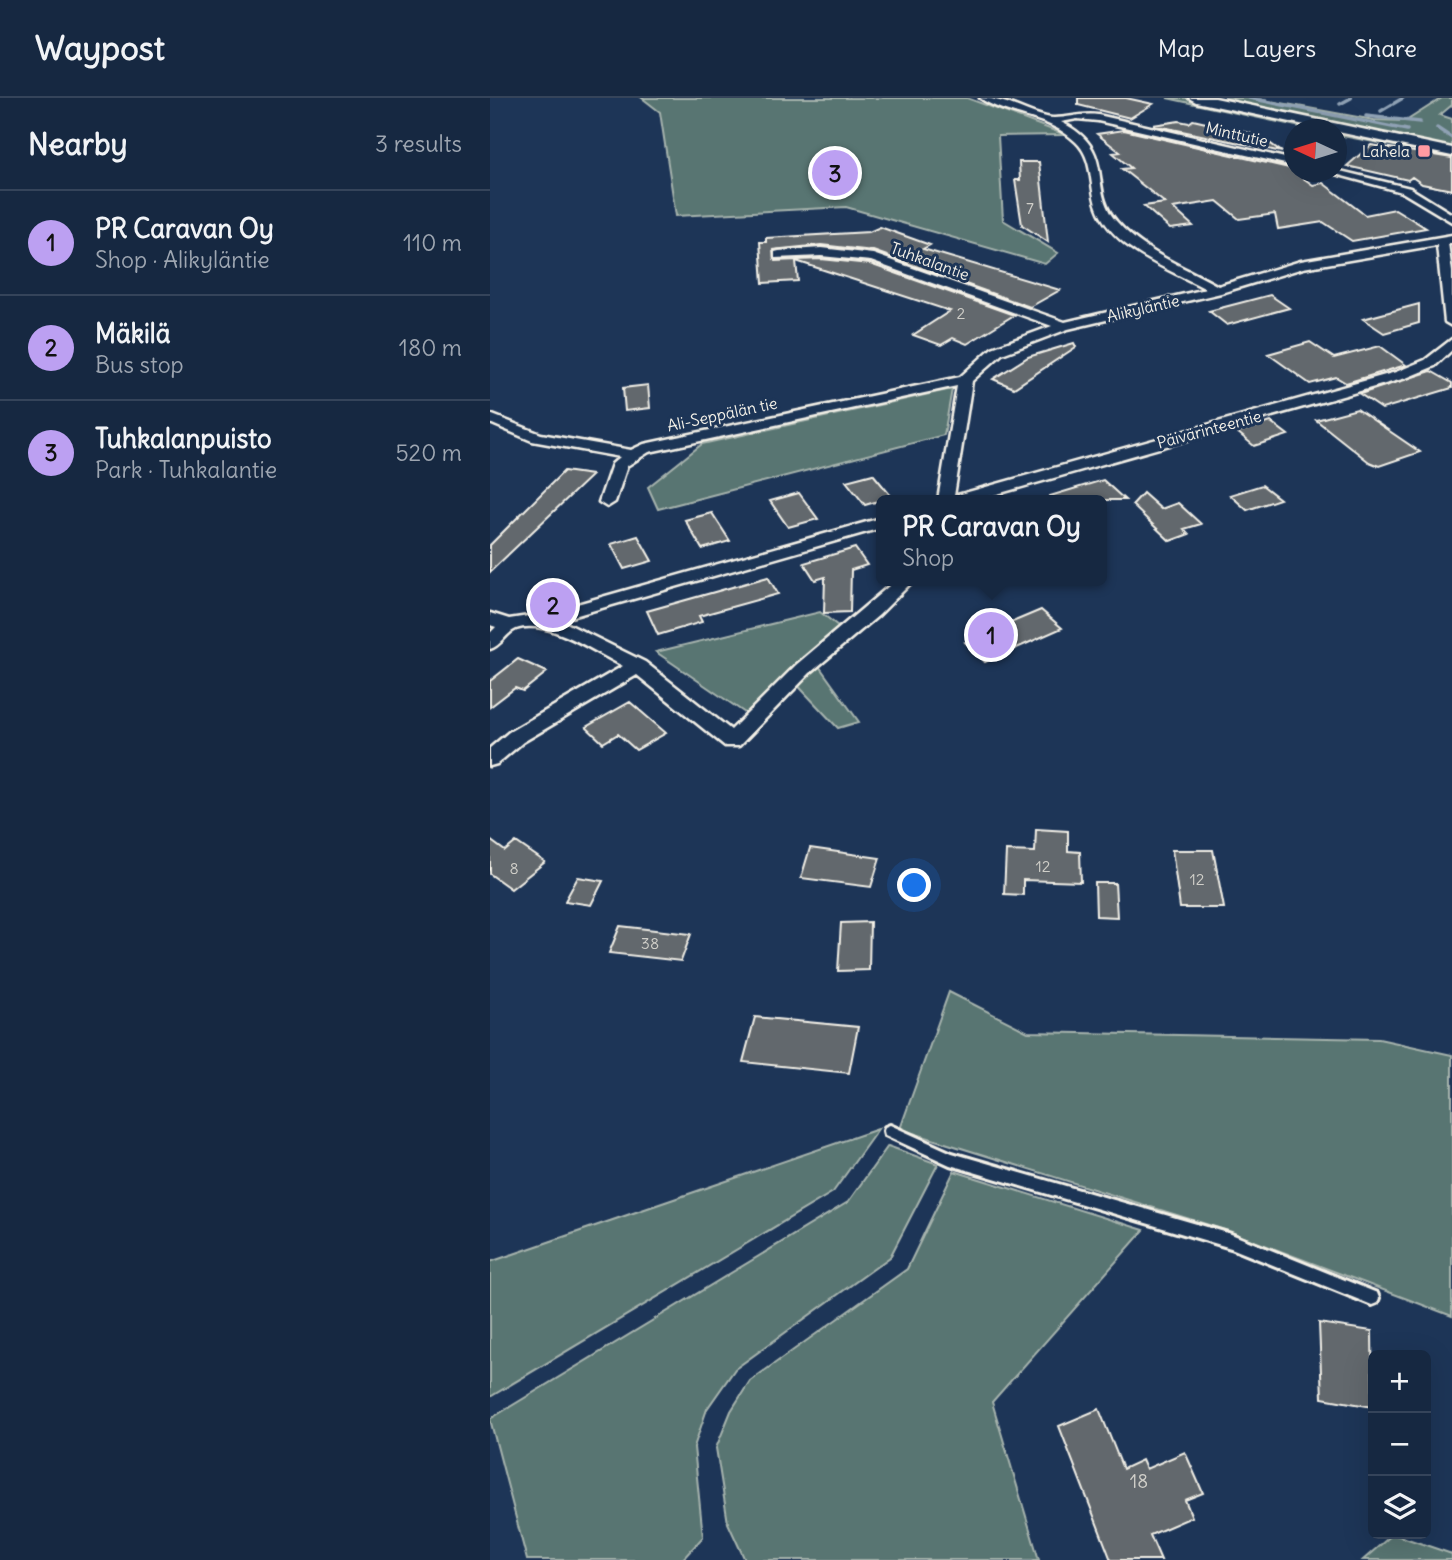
<!DOCTYPE html>
<meta charset="utf-8">
<style>
body{margin:0;font-family:Delius,sans-serif;background:#1f3048;color:#f1f3f6}
.controls{position:absolute;right:21px;bottom:21px;display:grid;overflow:hidden;border-radius:10px;box-shadow:0 7px 28px #0002}
.controls button{width:63px;height:63px;display:grid;place-items:center;padding:0;border:0;border-bottom:2px solid #35445a;background:#162841;color:#f1f3f6;font:35px sans-serif}
.compass{position:absolute;left:794px;top:21px;width:63px;height:63px;border-radius:50%;background:#162841;box-shadow:0 7px 28px #0002;rotate:274deg}
.you{position:absolute;left:425px;top:788px;width:24px;height:24px;margin:-18px;border:5px solid #fff;border-radius:50%;background:#1a73e8;box-shadow:0 0 0 10px #1a73e833}
.badge{display:grid;place-items:center;width:46px;height:46px;border-radius:50%;background:#bca0f2;color:#111;font-size:23px;font-weight:700}
.pin{position:absolute;translate:-50% -50%;border:4px solid #fff;box-shadow:0 2px 7px #0006}
.popup{position:absolute;left:386px;top:397px;width:231px;height:91px;box-sizing:border-box;display:grid;place-content:center;border-radius:10px;background:#162841;filter:drop-shadow(0 2px 5px #0005);font-size:23px;white-space:nowrap;color:#9ea6b1}
.popup b{font-size:26px;color:#f1f3f6}
.popup::after{content:'';position:absolute;left:50%;top:100%;margin-left:-14px;border:14px solid transparent;border-top-color:#162841}
.list{margin:0;padding:0;list-style:none}
h2{display:flex;justify-content:space-between;align-items:center;height:91px;margin:0;padding:0 28px;font-size:30px}
h2 small{font-size:23px;font-weight:400;color:#9ea6b1}
.list li{display:grid;grid-template-columns:46px 1fr auto;gap:21px;align-items:center;box-sizing:border-box;height:105px;padding:0 28px;border-top:2px solid #35445a}
.list b{display:block;font-size:26px;white-space:nowrap}
.list p{margin:0;font-size:23px;white-space:nowrap;color:#9ea6b1}
.list em{font-size:23px;font-style:normal;color:#9ea6b1}
.icon{flex:none;width:38px;height:38px;fill:none;stroke:currentColor;stroke-width:2;stroke-linecap:round;stroke-linejoin:round}
.map{position:relative;flex:none;width:962px;height:1462px;overflow:hidden}
header{display:flex;align-items:center;gap:42px;box-sizing:border-box;height:98px;padding:0 35px;background:#162841;border-bottom:2px solid #35445a}
header strong{font-size:33px}
nav{display:flex;gap:38px;margin-inline-start:auto;font-size:24px}
main{display:flex}
aside{flex:1;background:#162841}
.map>svg:first-child{display:block}
</style>
<header>
<strong>Waypost</strong>
<nav><a>Map</a><a>Layers</a><a>Share</a></nav>
</header>
<main>
<aside>
<h2>Nearby<small>3 results</small></h2>
<ul class="list">
<li><span class="badge">1</span><div><b>PR Caravan Oy</b><p>Shop · Alikyläntie</p></div><em>110 m</em></li>
<li><span class="badge">2</span><div><b>Mäkilä</b><p>Bus stop</p></div><em>180 m</em></li>
<li><span class="badge">3</span><div><b>Tuhkalanpuisto</b><p>Park · Tuhkalantie</p></div><em>520 m</em></li>
</ul>
</aside>
<div class="map">
<svg width="962" height="1462" viewBox="0 0 962 1462">
<rect width="100%" height="100%" fill="#1d3557"/>
<filter id="ink" filterUnits="userSpaceOnUse"><feTurbulence type="fractalNoise" baseFrequency=".0143" numOctaves="2"/><feDisplacementMap in="SourceGraphic" scale="14" xChannelSelector="R" yChannelSelector="G"/><feConvolveMatrix kernelMatrix="1 2 1 2 8 2 1 2 1" color-interpolation-filters="sRGB"/></filter>
<g filter="url(#ink)">
<path fill="#597572" stroke="#a6b3ad" stroke-width="2" d="M152,0H477L576,37L508,38L513,122L568,155L555,166L356,109L186,118L170,14Z
M677,0H763L884,22L916,23L952,0H962V7L950,17L962,21V59L847,37L846,32L820,31Z
M462,291L454,337L168,411L158,389L212,346Z
M330,514L357,535L334,553L329,568L369,624L348,630L299,578L258,617L166,554Z
M459,894L538,934L889,941L962,957V1218L735,1132L410,1031Z
M388,1031L343,1094L0,1299V1164Z
M398,1048L448,1066L400,1159L245,1271L217,1311L204,1349L213,1439L192,1462H37L0,1321L358,1104Z
M464,1073L654,1132L502,1304L549,1462H255L238,1425L226,1350L241,1313L260,1283L417,1171Z
M903,1436L962,1456V1462H873Z"/>
<g fill="none" stroke-linecap="round" stroke-linejoin="round">
<path stroke="#8fa1b4" stroke-width="3.5" d="M759,0L917,32
M850,6L861,0
M891,13L913,0
M876,18L930,24
M947,30L962,40"/>
</g>
<path fill="#62686d" stroke="#f4f1e8" stroke-width="2" d="M588,0H636L663,6L640,20L588,7Z
M703,22L759,35L754,38L778,44L792,54L663,27L689,23L699,25Z
M634,32L799,70L823,87L833,85L875,117L905,111L936,130L862,143L833,124L788,131L785,116L749,121L727,103L683,110L703,128L680,131L654,108L675,105L632,71L641,70L623,55L630,54L607,36Z
M881,47L962,60V92L932,86L922,79L918,82L857,68Z
M529,64H549L558,144L532,127L525,82H530Z
M390,129L440,147L433,151L570,192L540,209L383,153L331,147L283,152L285,163L331,161L380,166L524,217L477,246L463,240L451,247L423,237L460,213L306,163L308,183L273,185L270,144H276V140L379,134Z
M780,197L799,210L737,227L719,213Z
M929,206V225L894,235L873,221Z
M820,244L844,260L890,248L916,267L856,285L846,279L820,286L778,256Z
M584,245L586,249L524,290L503,281L538,259Z
M941,273L962,285V290L892,311L870,296Z
M158,287L160,310L135,313L133,290Z
M867,311L930,354L889,368L879,364L826,322Z
M781,324L798,337L764,348L747,334Z
M74,373L102,377L0,474V447Z
M383,376L402,399L375,407L356,383Z
M613,382L635,402H560V398Z
M772,387L790,401L757,412L740,397Z
M309,395L328,421L298,429L280,403Z
M653,395L671,411L688,405L711,426L694,431L699,436L680,443L642,407Z
M222,415L240,443L212,451L195,422Z
M148,438L162,463L134,471L121,446Z
M365,450L377,467L361,472L360,514L334,515L335,479L325,482L314,465Z
M278,479L288,496L209,518L212,524L168,537L157,513Z
M551,512L572,530L495,564L475,544Z
M28,561L57,574L33,593L25,590L0,609V583Z
M140,604L176,635L146,652L128,636L113,645L96,629Z
M546,731L578,733V753L590,754L591,784L533,782V797L514,796L516,753L545,754Z
M0,742L15,753L26,744L55,764L21,791L0,776Z
M320,750L390,760L381,789L311,780Z
M682,752H723L734,810H690Z
M88,779L113,783L101,807L75,803Z
M605,785H625L627,819L606,818Z
M380,824L379,872L348,873L351,825Z
M130,828L201,836L191,863L119,855Z
M265,919L368,929L359,975L253,964Z
M829,1225L882,1233L883,1309L832,1300Z
M609,1311L633,1371L652,1362L656,1371L695,1354L713,1395L695,1402L702,1419L660,1437L671,1462H621L569,1328Z"/>
<g fill="none" stroke-linecap="round" stroke-linejoin="round">
<g stroke="#f4f1e8" stroke-width="6">
<path id="lane" d="M400,1027L462,1055L741,1136L887,1195L889,1200L887,1205L882,1207L741,1150L460,1067L395,1037L394,1033L395,1029Z"/>
</g>
<g stroke="#f4f1e8" stroke-width="5">
<path id="street" d="M490,0C517,0 546,20 564,20C580,20 590,15 608,17L804,62V68L608,23L587,21L571,24C629,53 596,89 627,124C653,154 695,169 728,188L811,163L962,137V145H958L962,174V228L955,224L947,147L813,170L731,195L578,231L512,256L482,283L464,398L906,274L935,262L962,241V252L945,268L916,280L486,402H448L467,288L159,354L137,368L125,404L117,409L109,404L122,366L130,359L42,343L0,325V316L51,336L141,352L154,346L470,279L502,250L562,228L381,163L331,158L285,160V154L289,153L331,150L383,156L575,224L716,191C679,171 622,151 607,109C599,87 604,61 586,44C559,17 517,19 490,0Z
M846,72L920,90L962,116V124L912,94L838,74Z
M391,420V430L70,522L155,564L241,632L306,567L405,483H423L389,517L320,575L249,648H235L147,577L33,644L7,666L0,668V650L19,634L133,568C104,554 58,520 26,531C16,535 11,548 0,551V535L6,529L0,527V515L19,521L52,516Z"/>
</g>
<g stroke="#f4f1e8" stroke-width="5">
<path id="secondary" d="M699,0H725L962,50V58L706,4Z"/>
</g>
<use href="#lane" fill="#1d3557" fill-rule="evenodd"/>
<use href="#street" fill="#1d3557" fill-rule="evenodd"/>
<use href="#secondary" fill="#1d3557" fill-rule="evenodd"/>
</g>
</g>
<rect fill="#ff9aa2" stroke="#1d3557" stroke-width="2.5" x="927" y="46" width="14" height="14" rx="3.5"/>
<g text-anchor="middle" stroke-width="6" stroke-linejoin="round" paint-order="stroke">
<g font-size="16" fill="#f4f1e8" stroke="#1d3557">
<text transform="translate(747 36) rotate(13)" y="6">Minttutie</text>
<text transform="translate(440 163) rotate(20)" y="6">Tuhkalantie</text>
<text transform="translate(653 210) rotate(-13)" y="6">Alikyläntie</text>
<text transform="translate(232 316) rotate(-12)" y="6">Ali-Seppälän tie</text>
<text transform="translate(719 331) rotate(-15)" y="6">Päivärinteentie</text>
</g>
<g font-size="16" fill="#f4f1e8" stroke="#1d3557" text-anchor="end">
<text x="920" y="59">Lahela</text>
</g>
<g font-size="16" fill="#d0cfc9">
<text x="540" y="116">7</text>
<text x="471" y="221">2</text>
<text x="553" y="774">12</text>
<text x="24" y="776">8</text>
<text x="707" y="787">12</text>
<text x="160" y="851">38</text>
</g>
<g font-size="19" fill="#d0cfc9">
<text x="649" y="1390">18</text>
</g>
</g>
</svg>
<div class="controls">
<button>+</button>
<button>−</button>
<button><svg class="icon" aria-label="layers" viewBox="0 0 24 24"><path d="M12 4l9 5-9 5-9-5zM3 14l9 5 9-5"/></svg></button>
</div>
<svg class="compass" viewBox="-18 -18 36 36"><path d="M0-13l5 13h-10z" fill="#e53935"/><path d="M0 13l5-13h-10z" fill="#9ea6b1"/></svg>
<div class="you"></div>
<div class="pin badge" style="left:501px;top:537px">1</div>
<div class="popup"><b>PR Caravan Oy</b>Shop</div>
<div class="pin badge" style="left:63px;top:507px">2</div>
<div class="pin badge" style="left:345px;top:75px">3</div>
</div>
</main>
